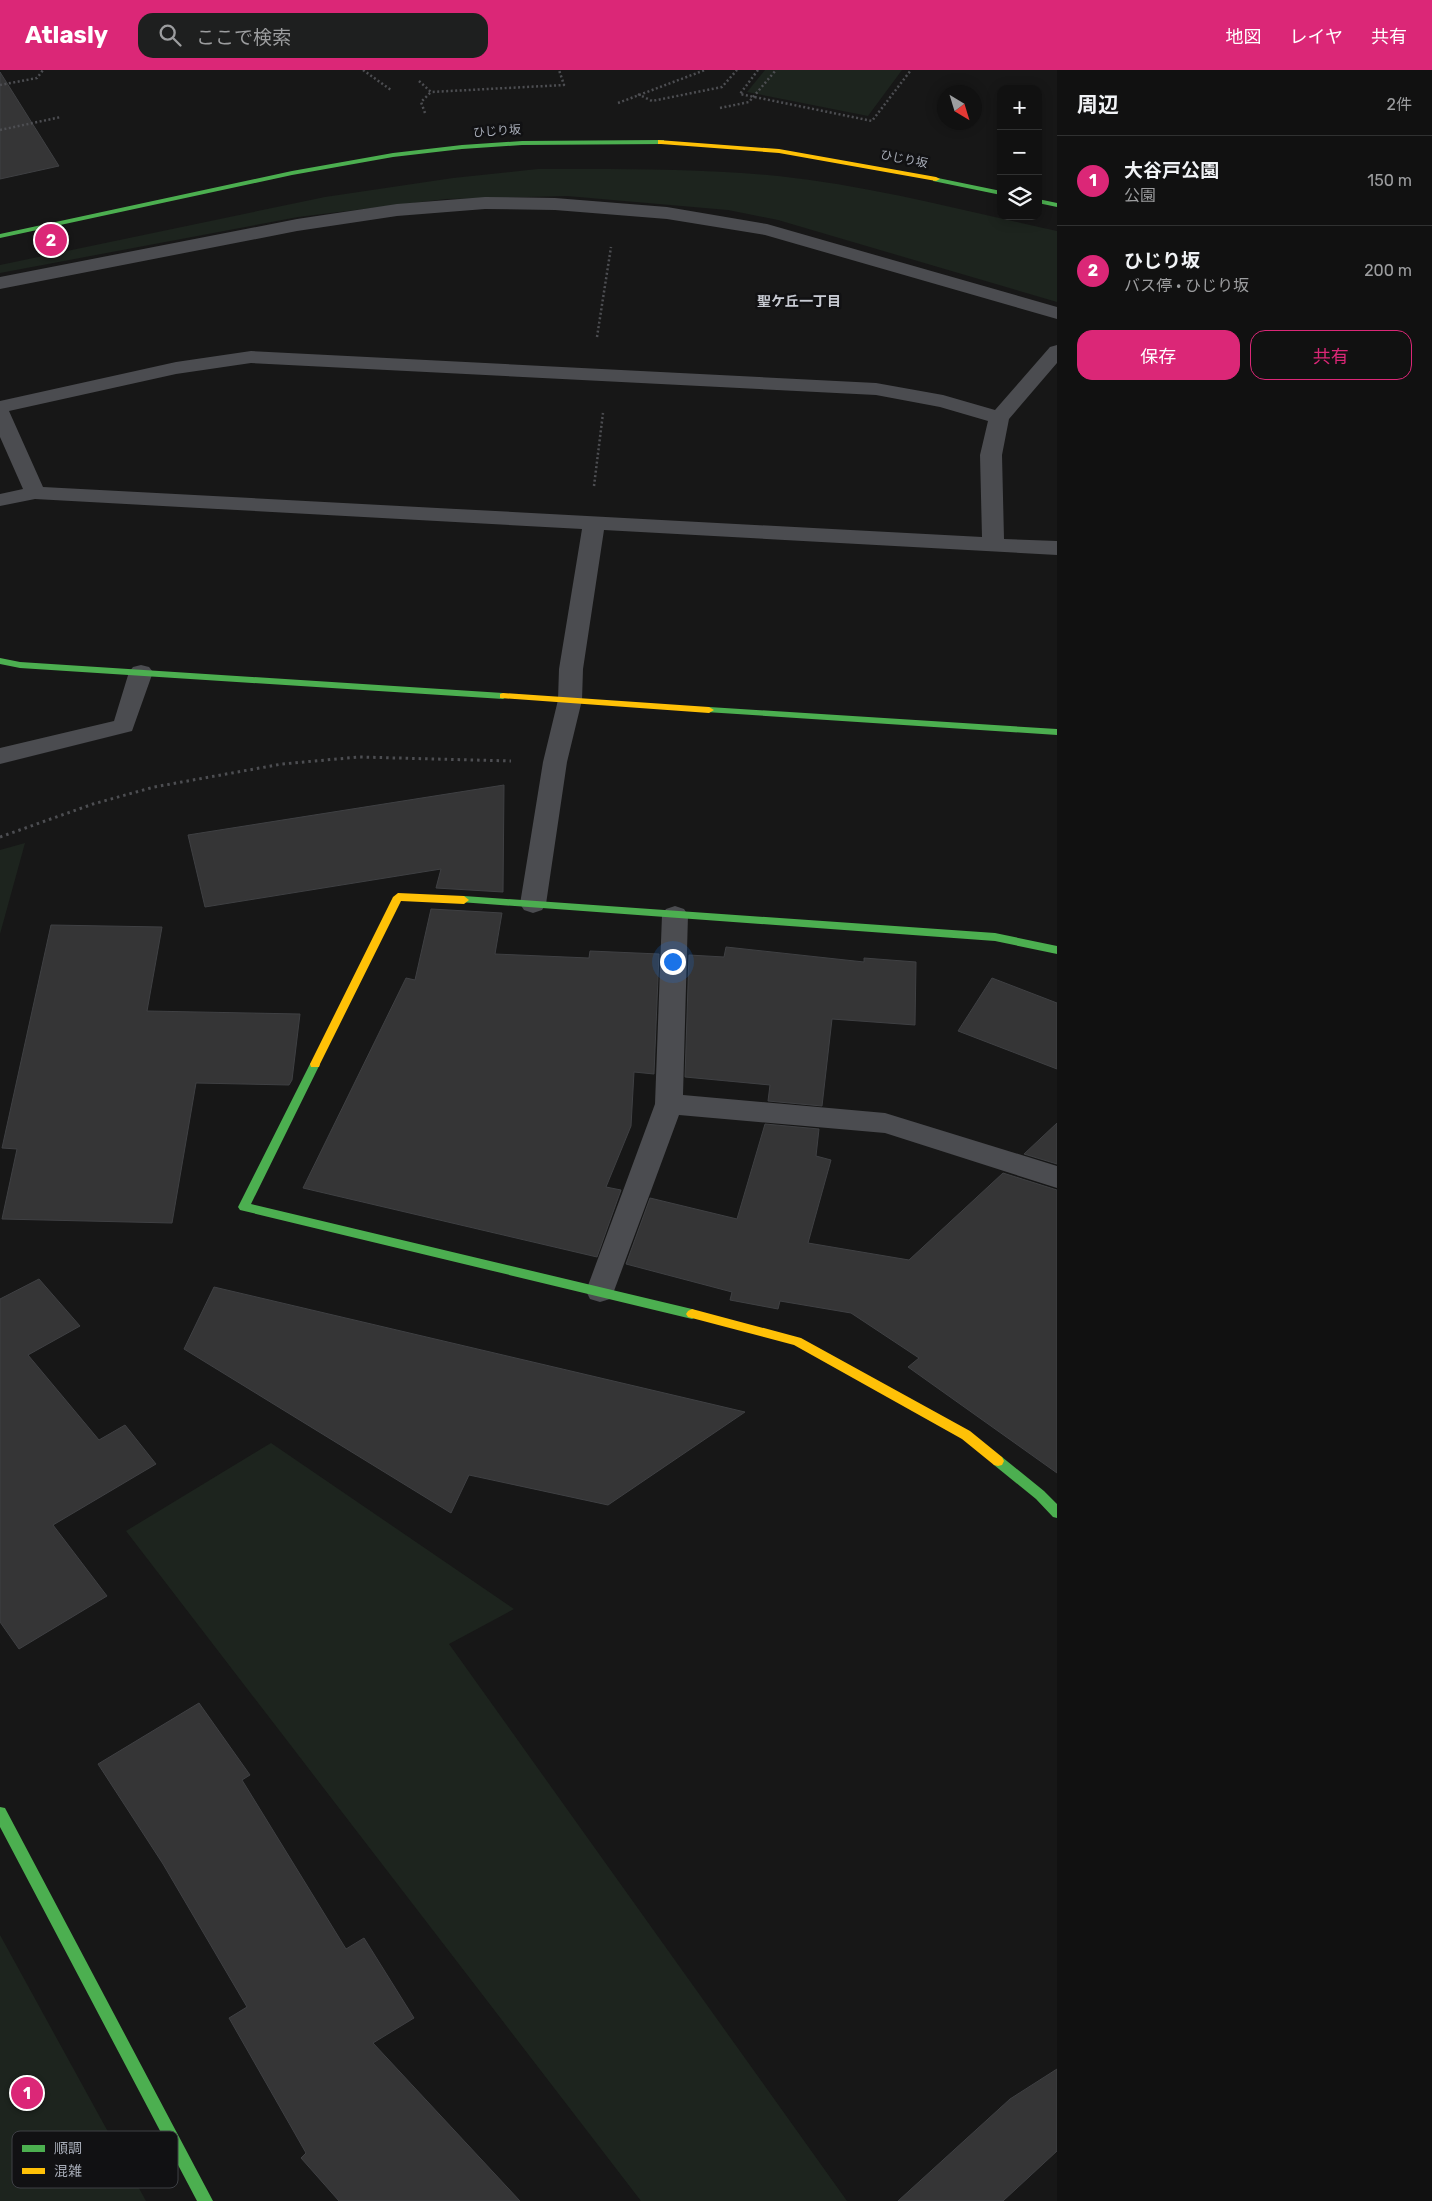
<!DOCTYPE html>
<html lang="ja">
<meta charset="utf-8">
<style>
body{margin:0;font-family:Rubik,"Noto Sans JP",sans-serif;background:#1e1f1f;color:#f1f3f6}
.controls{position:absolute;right:15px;top:15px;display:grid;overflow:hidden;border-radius:10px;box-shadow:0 2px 12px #0003}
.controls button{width:45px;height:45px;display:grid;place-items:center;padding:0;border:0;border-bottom:1px solid #303131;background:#111;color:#f1f3f6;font:25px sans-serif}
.compass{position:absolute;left:937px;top:15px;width:45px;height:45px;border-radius:50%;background:#111;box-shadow:0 2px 12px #0003;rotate:142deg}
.you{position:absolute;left:672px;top:891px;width:18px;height:18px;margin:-12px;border:4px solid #fff;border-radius:50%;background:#1a73e8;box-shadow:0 0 0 8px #1a73e833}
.badge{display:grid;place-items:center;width:32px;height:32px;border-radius:50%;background:#db2777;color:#fff;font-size:16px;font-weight:700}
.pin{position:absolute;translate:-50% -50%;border:2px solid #fff;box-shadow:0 1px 5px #0006}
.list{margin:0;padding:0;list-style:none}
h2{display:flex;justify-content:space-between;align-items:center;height:65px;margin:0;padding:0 20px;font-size:21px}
h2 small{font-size:16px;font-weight:400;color:#9c9d9f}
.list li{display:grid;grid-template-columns:32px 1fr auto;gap:15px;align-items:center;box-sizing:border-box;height:90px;padding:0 20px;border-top:1px solid #303131}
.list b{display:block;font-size:19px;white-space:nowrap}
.list p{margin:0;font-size:16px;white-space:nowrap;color:#9c9d9f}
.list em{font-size:16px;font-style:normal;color:#9c9d9f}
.actions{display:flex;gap:10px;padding:15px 20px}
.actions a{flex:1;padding:11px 0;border:1px solid #db2777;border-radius:15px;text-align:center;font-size:18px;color:#db2777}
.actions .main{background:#db2777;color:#fff}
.icon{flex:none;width:28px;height:28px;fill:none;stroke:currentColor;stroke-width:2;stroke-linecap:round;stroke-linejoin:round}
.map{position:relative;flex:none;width:1057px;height:2131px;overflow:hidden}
header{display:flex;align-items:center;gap:30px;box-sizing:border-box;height:70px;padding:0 25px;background:#db2777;color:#fff}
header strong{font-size:24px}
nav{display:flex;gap:28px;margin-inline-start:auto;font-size:18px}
.search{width:350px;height:45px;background:#1e1f1f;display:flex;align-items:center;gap:12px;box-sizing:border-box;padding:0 18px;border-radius:15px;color:#9c9d9f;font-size:19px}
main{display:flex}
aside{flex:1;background:#111}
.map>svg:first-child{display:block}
</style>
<header>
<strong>Atlasly</strong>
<div class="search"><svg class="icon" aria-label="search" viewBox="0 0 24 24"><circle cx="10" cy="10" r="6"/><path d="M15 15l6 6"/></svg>ここで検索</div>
<nav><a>地図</a><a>レイヤ</a><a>共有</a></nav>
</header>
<main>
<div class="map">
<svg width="1057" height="2131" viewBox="0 0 1057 2131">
<rect width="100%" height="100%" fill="#171717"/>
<path fill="#1d241e" d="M765,0H902L868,46L747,22Z
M538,99C618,99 698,98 778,106C872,116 965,141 1057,161V232L778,150L728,140L567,126L446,129L298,147L0,203V195L325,127L453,108Z
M25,773L0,864V780Z
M271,1373L514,1539L449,1574L847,2131H641L126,1461Z
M0,1865L146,2131H0Z"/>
<path fill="#353536" stroke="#3f4043" d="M0,2L59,96L0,109Z
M504,715L503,822L436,818L441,799L205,837L188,765Z
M431,839L502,843L495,884L589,888L590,881L659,884L654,1004L634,1002L631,1056L606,1117L621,1120L597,1187L303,1118L406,908L415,910Z
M51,855L162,857L147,941L300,944L292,1010L289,1015L196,1013L172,1153L2,1149L17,1079L2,1078Z
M726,877L864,892V888L916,892L915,955L832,949L822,1036L768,1031L770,1015L685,1007L689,885L724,887Z
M992,908L1057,933V999L958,961Z
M1057,1053V1094L1024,1084Z
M765,1054L819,1059L816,1086L831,1090L808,1173L909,1190L1003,1103L1057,1120V1403L908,1297L919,1288L851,1243L780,1231L778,1239L730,1230L732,1222L626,1194L650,1128L737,1149Z
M39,1209L80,1256L28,1285L99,1370L125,1355L156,1394L53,1455L107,1526L19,1579L0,1552V1229Z
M214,1217L745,1342L608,1435L469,1405L451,1443L184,1279Z
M199,1633L250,1705L242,1710L346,1879L364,1868L414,1948L373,1973L520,2131H339L301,2088L306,2083L229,1948L247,1937L163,1794L98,1694Z
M1057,1999V2081L1003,2131H898L1010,2029Z"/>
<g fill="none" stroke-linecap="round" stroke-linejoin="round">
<path stroke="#4d4e52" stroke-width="2.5" stroke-dasharray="2 2.5" stroke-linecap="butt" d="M363,0L391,20
M758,0L740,24L872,51L911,0
M419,11L431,22L564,15L559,0
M0,15L37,8L43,0
M638,24L652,31L722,17L737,0
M618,33L705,0
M720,38L749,32L776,0
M425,43L421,32L431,22
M0,60L61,47
M597,267L611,177
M594,416L603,343"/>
<path stroke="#4d4e52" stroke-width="3" stroke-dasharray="2.5 4" stroke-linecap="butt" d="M0,767L93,734L154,717L282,694L359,687L511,691"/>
<path fill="#4b4c50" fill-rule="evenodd" d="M141,595L149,597L153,602L132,661L0,694V678L114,651L129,602L133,597Z"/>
<path fill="#4b4c50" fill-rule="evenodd" d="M485,127L555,128L667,137L767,154L1057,237V249L765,165L667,149L555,140L485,139L397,146L297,161L0,219V207L297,149L397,134Z
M1057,275V293L1009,349L1002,385L1004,469L1057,471V485L604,460L583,599L582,630L567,692L546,834L542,840L533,843L524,840L520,834L543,692L558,630L559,599L582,459L35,429L0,436V424L23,419L0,367V331L176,292L251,281L876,313L943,325L995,340L1050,277ZM251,293L876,325L940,337L988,351L980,385L982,467L43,417L9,341L176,304Z
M675,836L684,839L688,845L683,1025L885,1043L1057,1096V1118L885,1063L679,1045L614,1221L610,1229L600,1232L590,1229L586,1221L655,1034L662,845L666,839Z"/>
<path fill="#4caf50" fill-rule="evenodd" d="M661,70H664V74L522,75L462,79L393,87L292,105L0,168V164L292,101L393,83L462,75L522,71Z
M933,107L1001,121V125L933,111Z
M1038,129L1057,133V137L1038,133Z
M0,588L20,592L503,623L508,626L503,629L20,598L0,594Z
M709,637L1057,659V665L706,642L704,640Z
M464,826L995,863L1057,876V884L995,871L460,832L459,830L460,828Z
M315,990L320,994L251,1134L692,1239L696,1241L698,1244L696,1247L692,1249L240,1140L238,1137L310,994Z
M998,1386L1002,1387L1044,1421L1057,1434V1448L1053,1447L1036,1429L994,1395L992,1391L994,1387Z
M0,1737L5,1738L213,2131H197L0,1757Z"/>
<path fill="#ffc107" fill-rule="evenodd" d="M658,70L779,79L936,107L940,109L936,111L779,83L661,74H658Z
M503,623L709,637L714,640L709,643L500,628V624Z
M398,823L464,826L469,830L464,834L401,831L320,994L319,997H311L310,994L393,827Z
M692,1239L801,1268L970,1361L1002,1387L1004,1391L1002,1395L998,1396L994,1395L962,1369L794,1275L688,1247L686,1244L688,1241Z"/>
</g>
<g text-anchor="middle" stroke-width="5" stroke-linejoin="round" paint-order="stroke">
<g font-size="12" fill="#a8adb8" stroke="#111113">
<text transform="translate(497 61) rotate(-4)" y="4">ひじり坂</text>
<text transform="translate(904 89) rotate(11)" y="4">ひじり坂</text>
</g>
<g font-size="14" font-weight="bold" fill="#c9ccd4" stroke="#111113">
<text x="799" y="236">聖ケ丘一丁目</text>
</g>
</g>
<rect x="12" y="2061" width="166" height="57" rx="8" fill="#111113" stroke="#3e4045" stroke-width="1"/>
<rect x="22" y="2075" width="23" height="7" fill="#4caf50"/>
<rect x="22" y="2098" width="23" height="6" fill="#ffc107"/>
<g font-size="14" fill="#a8adb8">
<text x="54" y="2083">順調</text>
<text x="54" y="2106">混雑</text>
</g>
</svg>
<div class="controls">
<button>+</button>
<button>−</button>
<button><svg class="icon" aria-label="layers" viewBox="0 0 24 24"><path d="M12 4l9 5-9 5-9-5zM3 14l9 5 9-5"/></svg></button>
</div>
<svg class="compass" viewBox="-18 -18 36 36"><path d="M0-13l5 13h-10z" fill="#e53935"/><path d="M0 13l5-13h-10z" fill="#9c9d9f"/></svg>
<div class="you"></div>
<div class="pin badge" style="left:27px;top:2023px">1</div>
<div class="pin badge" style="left:51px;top:170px">2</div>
</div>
<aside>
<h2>周辺<small>2件</small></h2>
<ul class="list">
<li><span class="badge">1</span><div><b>大谷戸公園</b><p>公園</p></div><em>150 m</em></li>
<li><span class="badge">2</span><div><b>ひじり坂</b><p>バス停 · ひじり坂</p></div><em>200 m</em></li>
</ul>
<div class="actions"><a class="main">保存</a><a>共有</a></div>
</aside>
</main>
